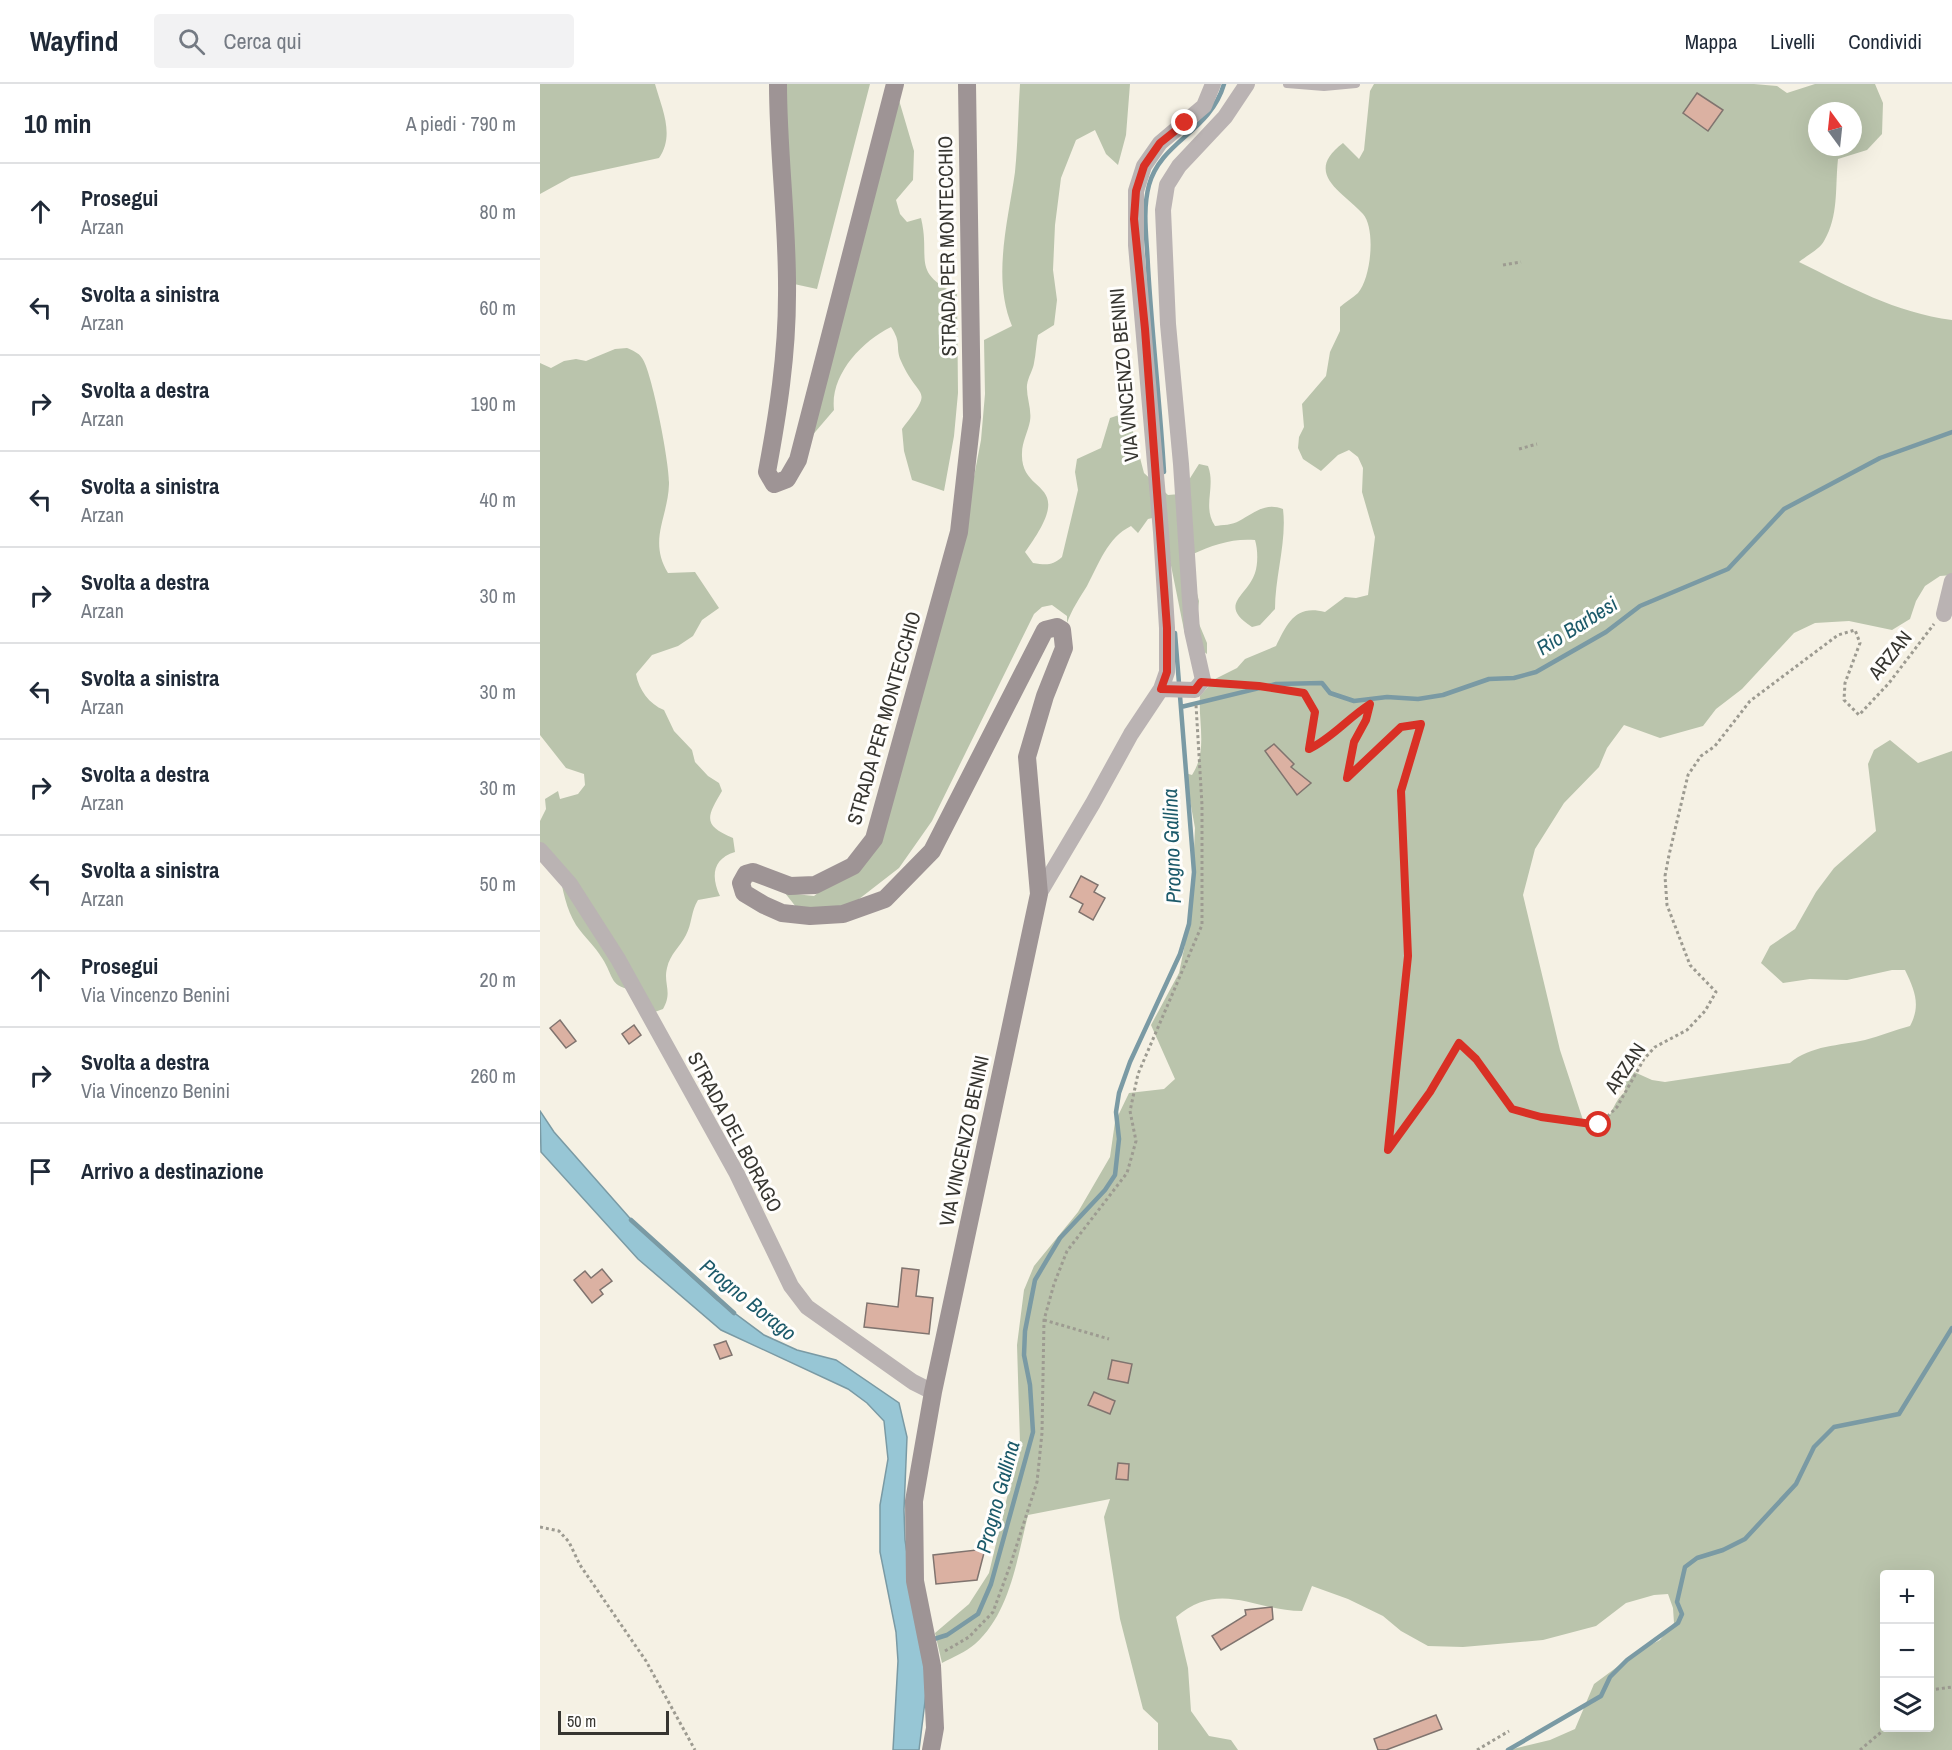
<!DOCTYPE html>
<html lang="it">
<meta charset="utf-8">
<style>
body{margin:0;font-family:"Archivo Narrow",sans-serif;background:#f2f2f3;color:#1f2937}
.controls{position:absolute;right:18px;bottom:18px;display:grid;overflow:hidden;border-radius:6px;box-shadow:0 6px 24px #0002}
.controls button{width:54px;height:54px;display:grid;place-items:center;padding:0;border:0;border-bottom:2px solid #e0e1e3;background:#fff;color:#1f2937;font:30px sans-serif}
.compass{position:absolute;left:1268px;top:18px;width:54px;height:54px;border-radius:50%;background:#fff;box-shadow:0 6px 24px #0002;rotate:345deg}
.scale{position:absolute;left:18px;bottom:15px;width:111px;box-sizing:border-box;padding-left:6px;border:3px solid #363530;border-top:0;font-size:16px;line-height:21px;white-space:nowrap;color:#363530;-webkit-text-stroke:4px #fffefc;paint-order:stroke}
.stop{position:absolute;width:18px;height:18px;margin:-14px;border:4px solid #d93025;border-radius:50%;background:#fff}
.stop.end{background:#d93025;border-color:#fff;box-shadow:0 2px 6px #0008}
.list{margin:0;padding:0;list-style:none}
h2{display:flex;justify-content:space-between;align-items:center;height:78px;margin:0;padding:0 24px;font-size:26px}
h2 small{font-size:20px;font-weight:400;color:#747a83}
.list li{display:grid;grid-template-columns:39px 1fr auto;gap:18px;align-items:center;box-sizing:border-box;height:96px;padding:0 24px;border-top:2px solid #e0e1e3}
.list b{display:block;font-size:22px;white-space:nowrap}
.list p{margin:0;font-size:20px;white-space:nowrap;color:#747a83}
.list em{font-size:20px;font-style:normal;color:#747a83}
.icon{flex:none;width:33px;height:33px;fill:none;stroke:currentColor;stroke-width:2;stroke-linecap:round;stroke-linejoin:round}
.map{position:relative;flex:none;width:1412px;height:1666px;overflow:hidden}
header{display:flex;align-items:center;gap:36px;box-sizing:border-box;height:84px;padding:0 30px;background:#fff;border-bottom:2px solid #e0e1e3}
header strong{font-size:28px}
nav{display:flex;gap:33px;margin-inline-start:auto;font-size:21px}
.search{width:420px;height:54px;background:#f2f2f3;display:flex;align-items:center;gap:15px;box-sizing:border-box;padding:0 21px;border-radius:6px;color:#747a83;font-size:22px}
main{display:flex}
aside{flex:1;background:#fff}
.map>svg:first-child{display:block}
</style>
<header>
<strong>Wayfind</strong>
<div class="search"><svg class="icon" aria-label="search" viewBox="0 0 24 24"><circle cx="10" cy="10" r="6"/><path d="M15 15l6 6"/></svg>Cerca qui</div>
<nav><a>Mappa</a><a>Livelli</a><a>Condividi</a></nav>
</header>
<main>
<aside>
<h2>10 min<small>A piedi · 790 m</small></h2>
<ul class="list">
<li><svg class="icon" aria-label="ahead" viewBox="0 0 24 24"><path d="M12 20V5M6 11l6-6 6 6"/></svg><div><b>Prosegui</b><p>Arzan</p></div><em>80 m</em></li>
<li><svg class="icon" aria-label="left" viewBox="0 0 24 24"><path d="M17 20v-9H6M10 6l-5 5 5 5"/></svg><div><b>Svolta a sinistra</b><p>Arzan</p></div><em>60 m</em></li>
<li><svg class="icon" aria-label="right" viewBox="0 0 24 24"><path d="M7 20v-9h11M14 6l5 5-5 5"/></svg><div><b>Svolta a destra</b><p>Arzan</p></div><em>190 m</em></li>
<li><svg class="icon" aria-label="left" viewBox="0 0 24 24"><path d="M17 20v-9H6M10 6l-5 5 5 5"/></svg><div><b>Svolta a sinistra</b><p>Arzan</p></div><em>40 m</em></li>
<li><svg class="icon" aria-label="right" viewBox="0 0 24 24"><path d="M7 20v-9h11M14 6l5 5-5 5"/></svg><div><b>Svolta a destra</b><p>Arzan</p></div><em>30 m</em></li>
<li><svg class="icon" aria-label="left" viewBox="0 0 24 24"><path d="M17 20v-9H6M10 6l-5 5 5 5"/></svg><div><b>Svolta a sinistra</b><p>Arzan</p></div><em>30 m</em></li>
<li><svg class="icon" aria-label="right" viewBox="0 0 24 24"><path d="M7 20v-9h11M14 6l5 5-5 5"/></svg><div><b>Svolta a destra</b><p>Arzan</p></div><em>30 m</em></li>
<li><svg class="icon" aria-label="left" viewBox="0 0 24 24"><path d="M17 20v-9H6M10 6l-5 5 5 5"/></svg><div><b>Svolta a sinistra</b><p>Arzan</p></div><em>50 m</em></li>
<li><svg class="icon" aria-label="ahead" viewBox="0 0 24 24"><path d="M12 20V5M6 11l6-6 6 6"/></svg><div><b>Prosegui</b><p>Via Vincenzo Benini</p></div><em>20 m</em></li>
<li><svg class="icon" aria-label="right" viewBox="0 0 24 24"><path d="M7 20v-9h11M14 6l5 5-5 5"/></svg><div><b>Svolta a destra</b><p>Via Vincenzo Benini</p></div><em>260 m</em></li>
<li><svg class="icon" aria-label="arrive" viewBox="0 0 24 24"><path d="M6 21V4h12l-3 4 3 4H6"/></svg><div><b>Arrivo a destinazione</b></div></li>
</ul>
</aside>
<div class="map">
<svg width="1412" height="1666" viewBox="0 0 1412 1666">
<rect width="100%" height="100%" fill="#f5f1e4"/>
<path fill="#bac4ac" fill-rule="evenodd" d="M0,0H115C122,25 135,51 119,74L31,93L0,110Z
M244,0H330L277,205L254,200Z
M480,0H590L586,51L578,81L566,70L555,46L536,56L521,94L515,141L513,186L517,216L514,241L498,251C496,260 496,270 494,279C493,286 488,293 487,301C486,313 492,325 490,337C488,348 482,358 482,369C480,414 540,393 485,468L493,479C506,481 512,482 522,473L538,406L535,388L537,375L561,364L570,334L582,330L590,336L604,389L628,411L640,410L659,380L668,382C676,403 662,423 675,442C682,441 693,441 699,437C714,429 725,418 743,425C747,457 735,492 735,525L720,541L712,543C677,520 707,513 715,489C718,480 718,466 715,456C693,454 672,461 653,470L651,487L659,517L657,535L667,559V570L651,558L644,546L621,432L608,435L598,449L591,442C567,454 559,480 547,502C539,515 532,525 527,539V532L512,521L502,523L494,530L392,737L359,784L310,822L260,828L245,809L274,812L330,768L419,471L441,356L445,310L444,256L472,242C452,194 468,138 475,88C478,59 478,29 480,0Z
M834,0H1214L1237,2L1247,9L1275,0H1335L1343,19L1342,50L1327,66L1298,75C1295,103 1299,132 1284,157C1280,165 1266,172 1259,178C1308,202 1356,229 1412,236V491L1400,492L1385,502L1376,517L1370,535L1352,546L1309,537L1275,539L1254,549L1202,605L1176,625L1163,642L1120,654L1084,641L1067,664L1059,683L1024,719L995,765L983,811L1020,966L1043,1036L1053,1038L1062,1044C1072,1032 1073,1017 1086,1007L1083,996L1092,987L1112,996L1125,998L1250,979C1271,961 1299,962 1325,956C1340,952 1355,946 1370,942C1381,921 1375,907 1365,886H1352L1307,896L1270,895L1243,899L1221,879L1230,862L1255,845L1276,808L1294,784L1336,747L1328,680L1334,666L1350,656L1378,679L1412,667V1666H969L1010,1656L1035,1645L1054,1600L1100,1566L1120,1556L1134,1539L1133,1524L1128,1510L1114,1511L1086,1519L1056,1542L1003,1556L923,1563L888,1562L861,1547L843,1532L808,1515L772,1502L762,1527C714,1527 680,1495 636,1533L648,1584L651,1627L669,1652L691,1656L698,1666H618V1639L603,1625L580,1535L564,1433L570,1415L488,1431C477,1475 470,1529 435,1560C426,1568 413,1573 402,1579L395,1549L429,1520L449,1489L480,1359L477,1261L484,1206L494,1182L538,1128L570,1073L575,1038L589,1009L624,1005L635,995L611,941L639,889L645,860L652,807L655,744L645,689L652,691C668,667 658,638 660,612L675,595L697,584L705,575L736,562C747,540 755,520 785,528L805,513L816,514L828,511L835,453L822,408L823,384L818,373L809,366L798,371L781,387L763,375L758,364L759,353L764,343L762,320L786,292L790,268L800,247V223C805,218 813,214 818,209C831,194 836,145 823,130C804,108 762,90 803,59L819,75L824,66L830,7ZM1277,27H1313V63H1277ZM1344,1490H1390V1644H1344Z
M356,6L374,67L373,96L356,116L360,130L367,138L381,134C391,175 370,188 417,210L418,309L414,352L404,407L372,396L364,367L362,345C396,301 379,318 361,277C355,263 362,259 351,243C321,258 290,291 294,326L264,361Z
M87,264C92,266 99,269 102,274C112,287 130,382 129,400C128,434 108,456 128,489L155,488L179,524L162,536L153,552L138,562L112,571L96,590C99,606 109,620 124,626L134,647L152,666L155,678L168,692L179,699L182,707C166,734 163,741 193,754L195,768C172,775 171,793 180,812L158,816C151,827 152,840 146,851C140,863 130,870 127,884C123,900 133,908 123,925L112,929L96,907C68,902 75,894 62,874C55,862 44,853 36,841C26,825 23,806 19,788L0,775V737L6,725L5,715L18,707L20,715L38,710L45,701L44,690L26,684L0,651V279L11,284L24,277L36,275L46,277L75,265Z"/>
<path fill="#97c6d5" stroke="#7a9aa4" stroke-width="1.5" d="M0,1027L14,1048L95,1140L177,1216L224,1251L257,1266L296,1276L359,1319L367,1353L364,1426L365,1456L387,1601L379,1666H353L358,1577L356,1548L340,1468V1421L348,1375L344,1337L327,1319L308,1305L181,1246L98,1175L1,1068Z"/>
<g fill="none" stroke-linecap="round" stroke-linejoin="round">
<path stroke="#7a9aa4" stroke-width="4.5" d="M624,388C620,319 612,251 608,183C607,156 602,127 609,101C621,57 670,48 684,0
M641,623L736,600L782,599L790,609L814,617L847,613L878,615L903,611L949,595L974,594L996,588L1066,548L1100,522L1188,485L1244,425L1340,374L1412,348
M91,1136L194,1229
M391,1556L407,1551L438,1530L451,1500L493,1348L490,1301L484,1271L485,1247L495,1196L520,1154L565,1106L575,1091L579,1055L576,1028L579,1009L590,978L640,870L649,840L654,788L635,549
M968,1666L1061,1612L1070,1593L1087,1576L1138,1539L1142,1530L1137,1518L1145,1483L1157,1474L1183,1466L1205,1455L1256,1400L1274,1363L1294,1343L1359,1330L1412,1244"/>
</g>
<path fill="#dbb1a2" stroke="#80746f" stroke-width="1.5" d="M1157,9L1183,26L1168,47L1143,29Z
M734,660L754,680L751,683L771,699L757,711L725,667Z
M541,792L558,801L554,808L565,814L553,836L539,828L543,820L530,813Z
M20,936L36,957L26,964L10,944Z
M94,941L101,951L89,960L82,950Z
M362,1184L379,1186L376,1212L393,1214L389,1250L324,1243L327,1219L358,1223Z
M62,1185L72,1197L60,1206L63,1210L52,1219L34,1196L45,1187L51,1194Z
M186,1257L192,1271L180,1275L174,1261Z
M572,1276L592,1280L588,1299L568,1295Z
M554,1308L575,1317L570,1330L548,1321Z
M578,1379L589,1380L588,1396L576,1395Z
M445,1465L437,1496L396,1500L393,1471Z
M732,1523L733,1535L681,1566L672,1552L706,1531L705,1526Z
M896,1631L902,1645L846,1666H838L834,1655Z"/>
<g fill="none" stroke-linecap="round" stroke-linejoin="round">
<path stroke="#9d9b91" stroke-width="3" stroke-dasharray="3 3" stroke-linecap="butt" d="M963,181L981,178
M979,365L997,360
M677,600L719,602L764,609L775,628L769,665C792,655 809,634 830,620L826,636L814,658L807,694L861,643L881,640L861,707L868,872L848,1066L890,1009L919,959L936,975L972,1025L1001,1033L1059,1041L1077,1023L1104,975L1115,963L1147,946L1165,927L1176,908L1150,881L1127,821L1125,792L1129,771L1148,691L1161,672L1175,662L1210,617L1298,551L1315,546L1320,559L1305,599L1304,616L1319,631L1349,599L1394,540
M504,1236L569,1255
M0,1443L19,1447L29,1458L40,1481L106,1577L155,1666
M405,1567L429,1553L453,1528L471,1479L497,1398L502,1349L504,1236L514,1200L527,1167L587,1089L596,1057L590,1027L598,990L662,841V721L656,621
M1390,1606L1412,1603
M937,1666L969,1647
M1320,1666L1346,1644"/>
<path stroke="#bab3b3" stroke-width="8" d="M747,0L784,3L816,0"/>
<path stroke="#bab3b3" stroke-width="16" d="M1404,530L1412,497
M621,605L655,606L663,596L652,547L641,380L628,240L623,126L627,101L639,82L685,33L707,0
M0,766L30,800L78,875L197,1090L251,1202L267,1223L373,1298L393,1308
M499,810L553,719L591,650L621,605L627,588V544L621,448L596,161V107L604,82L620,59L664,22L673,0"/>
<path stroke="#9e9495" stroke-width="18" d="M238,0C238,70 248,141 247,211C247,271 238,329 227,388L234,400L247,395L258,376L355,0
M391,1666L395,1644L392,1582L375,1497L374,1417L393,1308L499,810L487,673L505,612L524,564L522,546L517,543L505,546L392,767L345,815L303,830L270,832L242,829L224,821L204,809L201,799L206,790L213,788L250,802L275,801L313,782L334,755L419,448L432,333L427,0"/>
</g>
<g fill="none" stroke-linecap="round" stroke-linejoin="round">
<path stroke="#d93025" stroke-width="8" d="M645,39L620,59L604,82L596,107L594,135L605,245L627,544V588L621,605L655,606L661,598L719,602L764,609L775,628L769,665C791,655 808,634 830,620L826,636L814,658L807,694L861,643L881,640L861,707L868,872L848,1066L890,1008L919,959L936,975L972,1025L1001,1033L1059,1041"/>
</g>
<g text-anchor="middle" stroke-width="6" stroke-linejoin="round" paint-order="stroke">
<g font-size="20" fill="#363530" stroke="#fffefc">
<text transform="translate(407 162) rotate(-91)" y="7">STRADA PER MONTECCHIO</text>
<text transform="translate(584 291) rotate(-95)" y="7">VIA VINCENZO BENINI</text>
<text transform="translate(1350 571) rotate(-51)" y="7">ARZAN</text>
<text transform="translate(344 634) rotate(-74)" y="7">STRADA PER MONTECCHIO</text>
<text transform="translate(1085 984) rotate(-56)" y="7">ARZAN</text>
<text transform="translate(195 1048) rotate(62)" y="7">STRADA DEL BORAGO</text>
<text transform="translate(424 1057) rotate(-78)" y="7">VIA VINCENZO BENINI</text>
</g>
<g font-size="21" font-style="italic" fill="#1c5a6a" stroke="#fffefc">
<text transform="translate(1037 542) rotate(-32)" y="7">Rio Barbesi</text>
<text transform="translate(632 762) rotate(-92)" y="7">Progno Gallina</text>
<text transform="translate(208 1216) rotate(39)" y="7">Progno Borago</text>
<text transform="translate(458 1413) rotate(-75)" y="7">Progno Gallina</text>
</g>
</g>
</svg>
<div class="controls">
<button>+</button>
<button>−</button>
<button><svg class="icon" aria-label="layers" viewBox="0 0 24 24"><path d="M12 4l9 5-9 5-9-5zM3 14l9 5 9-5"/></svg></button>
</div>
<svg class="compass" viewBox="-18 -18 36 36"><path d="M0-13l5 13h-10z" fill="#e53935"/><path d="M0 13l5-13h-10z" fill="#747a83"/></svg>
<div class="scale">50 m</div>
<div class="stop" style="left:1059px;top:1041px"></div>
<div class="stop end" style="left:645px;top:39px"></div>
</div>
</main>
